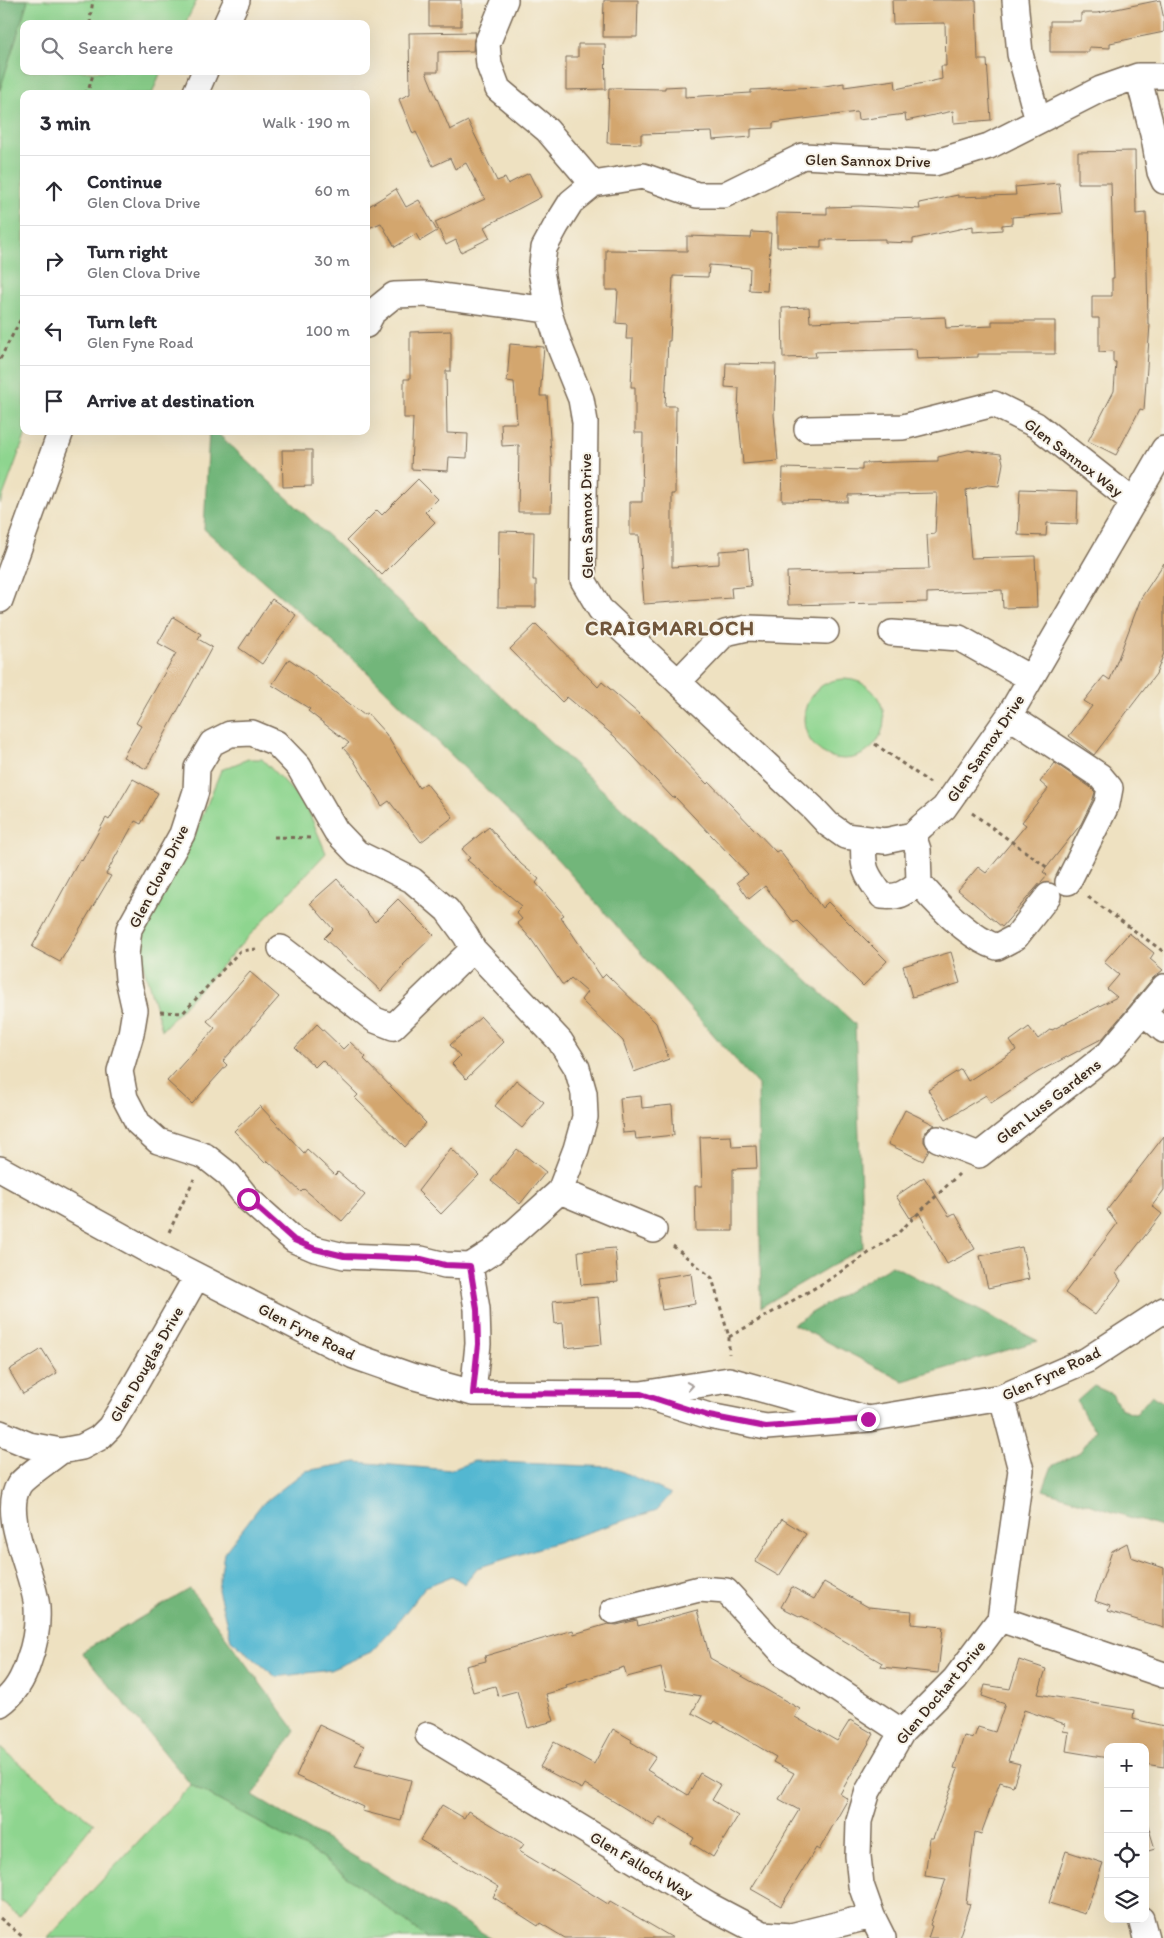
<!DOCTYPE html>
<meta charset="utf-8">
<style>
body{margin:0;font-family:Itim,sans-serif;background:#f7f7f7;color:#2b2b33}
.controls{position:absolute;right:15px;bottom:15px;display:grid;overflow:hidden;border-radius:10px;box-shadow:0 5px 20px #0002}
.controls button{width:45px;height:45px;display:grid;place-items:center;padding:0;border:0;border-bottom:1px solid #e1e1e2;background:#fff;color:#2b2b33;font:25px sans-serif}
.stop{position:absolute;width:15px;height:15px;margin:-11px;border:4px solid #b5179e;border-radius:50%;background:#fff}
.stop.end{background:#b5179e;border-color:#fff;box-shadow:0 1px 5px #0008}
.list{margin:0;padding:0;list-style:none}
h2{display:flex;justify-content:space-between;align-items:center;height:65px;margin:0;padding:0 20px;font-size:21px}
h2 small{font-size:16px;font-weight:400;color:#7c7c81}
.list li{display:grid;grid-template-columns:32px 1fr auto;gap:15px;align-items:center;box-sizing:border-box;height:70px;padding:0 20px;border-top:1px solid #e1e1e2}
.list b{display:block;font-size:19px;white-space:nowrap}
.list p{margin:0;font-size:16px;white-space:nowrap;color:#7c7c81}
.list em{font-size:16px;font-style:normal;color:#7c7c81}
.icon{flex:none;width:28px;height:28px;fill:none;stroke:currentColor;stroke-width:2;stroke-linecap:round;stroke-linejoin:round}
.map{position:relative;flex:none;width:1164px;height:1938px;overflow:hidden}
.search{position:absolute;background:#fff;box-shadow:0 5px 20px #0002;left:20px;top:20px;width:350px;height:55px;display:flex;align-items:center;gap:12px;box-sizing:border-box;padding:0 18px;border-radius:10px;color:#7c7c81;font-size:19px}
.panel{position:absolute;background:#fff;box-shadow:0 5px 20px #0002;left:20px;top:90px;width:350px;height:345px;border-radius:10px}
.map>svg:first-child{display:block}
</style>
<div class="map">
<svg width="1164" height="1938" viewBox="0 0 1164 1938">
<rect width="100%" height="100%" fill="#f7f3e8"/>
<filter id="ink" filterUnits="userSpaceOnUse"><feTurbulence type="fractalNoise" baseFrequency=".02" numOctaves="2"/><feDisplacementMap in="SourceGraphic" scale="10" xChannelSelector="R" yChannelSelector="G"/><feConvolveMatrix kernelMatrix="1 2 1 2 8 2 1 2 1" color-interpolation-filters="sRGB"/></filter>
<filter id="wash" filterUnits="userSpaceOnUse"><feTurbulence type="fractalNoise" baseFrequency=".0096" numOctaves="4" result="noise"/><feDisplacementMap in="SourceGraphic" scale="20" xChannelSelector="R" yChannelSelector="G"/><feGaussianBlur stdDeviation="1.12" result="paint"/><feColorMatrix in="noise" values="0 0 0 0 0 0 0 0 0 0 0 0 0 0 0 0 0 1.4 0 .05"/><feComposite in="paint" operator="in"/></filter>
<g filter="url(#wash)">
<rect width="100%" height="100%" fill="#eee1c1"/>
<path fill="#8ed58f" stroke="#648056" d="M0,0H197L185,24H24V71H161L152,94H24V431H27L0,504Z
M804 719a40 40 0 1 1 80 0a40 40 0 1 1-80 0Z
M248,759H262L306,805L326,853L162,1030L137,944L195,834L221,770Z
M0,1748L94,1823L19,1916L0,1901Z
M191,1785L320,1856L427,1938H48Z"/>
<path fill="#72b67a" stroke="#56704c" d="M0,0H28L0,90Z
M209,431H215L855,1024L863,1247L761,1307L758,1085L559,861L366,671L204,529Z
M892,1265L1038,1341L903,1381L793,1324Z
M1094,1386L1112,1394L1120,1408L1136,1414L1152,1395L1164,1403V1528L1043,1490L1052,1466L1080,1452L1096,1430L1086,1418L1077,1401Z
M190,1589L295,1730L253,1796L491,1938H427L320,1856L191,1785L82,1652Z"/>
<path fill="#52b7d1" stroke="#467078" d="M474,1461L612,1467L671,1494L657,1510L477,1568L465,1584L452,1576L425,1587L394,1627L371,1652L330,1670L276,1677L231,1640L218,1590L224,1553L261,1505L305,1471L356,1462L451,1470Z"/>
<g id="blocks">
<path fill="#d3a66e" d="M429,0H461V26H429Z
M604,0H638L637,37H603Z
M892,0H976L978,60H987L991,120L954,123L953,111L906,121L905,114L858,120L857,112L773,123V128L751,129V137L713,140L712,132L641,134V144L607,143L609,88L665,89V87L685,86V97L751,93V90L818,87L844,83V87L895,80L896,89L942,79L941,66H946L945,23L893,24Z
M1160,0L1164,20V32L1110,43V48L1089,47V52H1050V21H1081V13H1097Z
M476,32L474,39L473,51L438,52V72H426L450,130L468,121L497,181L505,178L508,184L529,173L541,197L484,227L490,238L461,252L456,240L446,245L435,222L485,199L466,163L455,169L450,158L433,166L416,132L413,134L399,99L410,94L409,33Z
M578,44H605L606,89L566,90V57H578Z
M1135,151L1136,214L1146,213L1148,324H1150L1144,410L1140,409L1116,455L1088,441L1114,391L1116,362H1113V351L1099,352V318H1092V296H1112V278H1114L1111,183H1078V152Z
M1059,183L1062,213L1012,217V224L1002,225V230L973,232V226L913,239V243L885,242V239L821,240V248L777,247V213L827,214V207L861,206L920,209L919,203L958,195V197L1016,195L1015,187Z
M396,189L406,207L419,200L437,231L420,241L416,234L395,247L381,223L366,229V208Z
M752,232L771,233L767,291L749,290L750,268L709,265L708,277L673,276L670,341H668L665,406H676L675,494H672V567L719,564V551L748,549L751,586L731,588L732,598L644,604L639,535H630V502H642L643,433H635V387H631L633,339H626L627,324L616,323L618,290H606V250L687,251V236L751,238Z
M809,307L810,322L945,317L946,328L992,326V321H1055V354H978V357L917,359L916,349L815,352L816,357L783,358L782,308Z
M451,331V371H446L447,433L468,434L467,458L449,457L448,471L411,469L413,418H404V379H410V332Z
M510,344L544,347L540,396H547L552,467L551,512H518L519,445L502,446L501,423H517L514,382L507,381Z
M726,363L776,364L774,415L778,461L743,464L738,410L739,388L725,387Z
M282,450H312V486L283,487Z
M968,450L1001,454L1003,463L999,486L988,485L966,490L971,558L1035,556L1037,607L1003,608L1002,590L927,593V602L788,605L787,572L929,569L927,535L935,534L937,493L848,495V502L782,501L783,468L862,470V463L938,461V457Z
M418,479L438,499L425,512L435,522L382,575L347,540L377,510L382,515Z
M1020,489L1078,491L1077,524L1047,523L1046,536L1018,535Z
M499,531L534,532L533,580H536V607H498Z
M1164,563V653L1156,674L1094,755L1069,736L1092,706L1084,701L1104,676L1110,680L1141,598Z
M272,599L296,615L262,664L239,648Z
M173,617L201,634L198,639L212,647L146,769L123,757L141,726L136,723L176,653L158,643Z
M536,624L598,687L602,682L639,714L707,784L709,782L776,852L779,850L822,908L828,902L887,961L863,986L797,921L794,923L765,886L749,899L737,882L748,874L675,797L673,798L614,736L567,697L562,702L510,649Z
M289,659L310,673L364,715L367,713L386,734L419,788L426,783L453,817L421,842L389,801L382,806L353,759L343,748L349,743L308,711L310,709L272,685Z
M1055,763L1090,787L1095,792L1093,799L1081,824L1043,872L1047,875L1002,927L958,890L978,867L986,873L1026,825L1022,822L1048,789L1040,782Z
M133,779L158,793L141,824L135,821L106,874L111,876L60,962L32,947L80,859L82,861L106,818L109,820Z
M489,827L521,864L539,879L536,883L564,915L561,917L602,978L606,974L656,1023L669,1059L634,1072L623,1041L581,1000L587,992L571,978L565,984H562L531,939L517,923L522,919L516,912L522,906L467,860L470,858L462,849Z
M337,879L375,922L398,899L434,935L403,965L404,966L381,991L324,938L333,929L310,903Z
M1129,933L1154,953L1150,959L1163,970L1153,978L1103,1038L1038,1072L991,1103L986,1095L946,1119L928,1090L961,1069L968,1081L1016,1050L1010,1041L1029,1027L1038,1039L1051,1029L1052,1030L1117,997L1107,989L1119,975L1104,962Z
M951,952L960,983L912,997L903,966Z
M250,972L279,997L223,1061L227,1065L192,1104L167,1081L215,1028L207,1021Z
M481,1017L504,1042L466,1079L452,1064L460,1056L450,1045Z
M317,1024L343,1049L350,1042L366,1057L364,1059L426,1123L405,1147L355,1098L358,1095L322,1060L315,1067L295,1048Z
M516,1080L544,1102L522,1128L495,1106Z
M641,1096L642,1108L672,1105L674,1135L636,1139L635,1132L623,1133L620,1098Z
M260,1106L304,1153L307,1149L335,1175L338,1172L365,1195L342,1221L304,1189L301,1192L268,1161L265,1163L234,1131Z
M905,1110L935,1125L929,1128L924,1134V1142L929,1149L923,1161L888,1144Z
M731,1136L732,1147L756,1146L757,1168L733,1169V1231H696L695,1186H702L700,1137Z
M1164,1136V1190L1152,1206L1162,1214L1116,1273L1121,1281L1095,1315L1065,1293L1117,1224L1107,1210Z
M451,1148L479,1175L441,1214L418,1191Z
M517,1149L546,1172L520,1204L491,1181Z
M924,1177L949,1216L955,1213L975,1249L947,1264L919,1213L910,1218L896,1196Z
M1022,1247L1029,1279L988,1288L980,1256Z
M615,1248L618,1282L581,1285L578,1251Z
M691,1273L695,1304L662,1310L657,1278Z
M598,1297L602,1344L565,1348L563,1323L555,1324L553,1301Z
M42,1349L57,1373L23,1394L9,1370Z
M782,1519L806,1534L779,1576L755,1562Z
M1127,1543L1131,1557L1164,1568V1628L1108,1611L1110,1606L1095,1601L1112,1551Z
M824,1582L868,1607L912,1611L911,1624L943,1627L938,1673L881,1667L882,1663L802,1616L801,1617L781,1607L792,1587L814,1599Z
M697,1610L710,1658L800,1709L795,1717L837,1741L850,1720L874,1734L840,1794L848,1799L819,1850L816,1848L781,1906L751,1889L799,1810L779,1799L794,1773L773,1762L776,1757L715,1721L713,1724L692,1713L701,1696L666,1690L661,1668L627,1677L624,1667L566,1685L567,1688L546,1694L554,1721L528,1728L517,1691L498,1696L495,1686L473,1692L466,1666L486,1661L485,1656L573,1630L574,1634L608,1624L617,1625L637,1620L638,1626Z
M1019,1660L1046,1669L1038,1694L1134,1710L1133,1719L1164,1726V1767L1145,1764V1747H1108V1758L1066,1751L1069,1732L1063,1731L1065,1724L1024,1710L1008,1761L1020,1764L1013,1786L1000,1782L981,1834L975,1832L966,1903L970,1904L959,1938H928L932,1926L930,1925L946,1879L925,1876L930,1838H933L958,1769L954,1768L964,1736L974,1738L978,1727L995,1732L1005,1704L982,1696L985,1685L1010,1689Z
M319,1725L364,1746L355,1766L411,1780L401,1821L362,1811L364,1807L296,1776Z
M613,1729L632,1740L631,1742L656,1757L647,1770L688,1795L700,1773L721,1785L712,1800L738,1816L713,1857L691,1843L694,1838L660,1817L654,1826L585,1784L582,1789L540,1767L554,1742L594,1764Z
M442,1805L464,1818L468,1811L524,1844L519,1851L552,1871L553,1870L608,1904L610,1901L673,1938H565L540,1923L538,1926L493,1897L499,1887L420,1840Z
M1145,1816L1155,1849L1145,1852Z
M1066,1851L1103,1863L1085,1914L1049,1903Z"/>
</g>
</g>
<g filter="url(#ink)">
<use href="#blocks" fill-opacity="0" stroke="#7a6a57" stroke-width="1"/>
<g fill="none" stroke-linecap="round" stroke-linejoin="round">
<g stroke="#7a6a57" stroke-width="28">
<path id="minor" d="M505,0L487,44L489,65L498,89L547,130L593,184
M1015,0L1020,54L1038,121
M226,24L237,0
M1138,76L1154,138L1160,172L1164,181
M1164,76H1138L1101,89L989,146L934,163L803,156L724,195H697L643,176L593,184L571,202L556,226L544,248L541,271L548,310L561,350L581,399L585,422L583,580L600,609L813,808L828,824L845,836L885,841L913,835L922,826L944,808L1009,716L1164,449
M195,94L205,71
M366,325L373,312L394,295L426,294L548,310
M807,429L903,427L994,404L1036,425L1134,502
M0,600L61,431
M892,633L959,638L1030,678
M678,682L725,633L747,628L826,631
M1009,716L1100,776L1110,788L1107,804L1068,882
M913,835L918,850L919,883C938,905 969,938 997,947L1016,937L1048,896
M864,839C862,869 865,873 882,896C900,898 905,893 919,883
M281,948L375,1020L393,1027L473,949
M1143,1012L1164,1030
M938,1139L979,1155L1109,1053L1164,987
M0,1169L158,1256L354,1356L411,1376L473,1393L641,1394L729,1380L868,1419
M560,1191L654,1230
M470,1266L445,1265L421,1259L344,1256L315,1249L294,1240L248,1199L229,1175L205,1156L158,1141L138,1123L125,1098L120,1071L131,1034L135,1010L128,979L126,955L129,929L182,834L196,791L197,768L212,743L230,734L252,733L276,743L299,767L336,831L357,853L412,880L447,910L466,936L473,949L560,1041L577,1068L584,1093L585,1117L576,1149L560,1191L492,1252L470,1266L477,1309L478,1344L473,1393
M646,1396L709,1416L766,1427L868,1419L1002,1397L1087,1360L1164,1310
M0,1433L29,1445L61,1451L82,1447L99,1438L110,1427L124,1404L197,1276
M613,1611L699,1589L726,1591L784,1654L902,1732
M1000,1619L1164,1675
M0,1704C15,1694 24,1677 29,1660C35,1644 38,1626 37,1608C35,1575 0,1515 19,1485C23,1478 52,1458 61,1451
M428,1735L708,1905L763,1934L791,1936L872,1916
M1141,1919L1146,1938
M883,1938L872,1916L861,1885L858,1856L859,1821L868,1791L902,1732L955,1679L1000,1619L1021,1470L1002,1397"/>
</g>
<path stroke="#7a6a57" stroke-width="3" stroke-dasharray="4 4" stroke-linecap="butt" d="M91,24L90,20L93,0
M84,94L89,88L94,71
M0,359L24,313
M875,744L930,783
M972,813L1048,868
M274,837L311,838
M1088,897L1164,952
M160,1012L183,1013L240,951L256,949
M169,1232L194,1179
M673,1246L712,1278L729,1337V1354
M729,1337L827,1281L897,1234L959,1174
M0,1918L24,1938"/>
<use href="#minor" stroke="#fff" stroke-width="25"/>
</g>
<defs><path id="oneway-chevron" d="M-2-3.5L2.5 0L-2 3.5" fill="none" stroke-width="1.6" stroke-linecap="round" stroke-linejoin="round" transform="scale(1.25)"/></defs>
<use stroke="#a79f9a" href="#oneway-chevron" transform="translate(690 1386) rotate(-9)"/>
</g>
<g fill="none" stroke-linecap="round" stroke-linejoin="round" filter="url(#ink)">
<path stroke="#b5179e" stroke-width="6" d="M248,1199L294,1240L315,1249L344,1256L421,1259L445,1265L470,1266L477,1309L478,1344L473,1393L641,1394L709,1416L766,1427L868,1419"/>
</g>
<g text-anchor="middle" stroke-width="4" stroke-linejoin="round" paint-order="stroke">
<g font-size="16" fill="#3b2a1e" stroke="#f7f3e8">
<text transform="translate(868 160) rotate(1)" y="6">Glen Sannox Drive</text>
<text transform="translate(1074 457) rotate(37)" y="6">Glen Sannox Way</text>
<text transform="translate(586 516) rotate(-91)" y="6">Glen Sannox Drive</text>
<text transform="translate(985 748) rotate(-56)" y="6">Glen Sannox Drive</text>
<text transform="translate(158 876) rotate(-63)" y="6">Glen Clova Drive</text>
<text transform="translate(1048 1101) rotate(-38)" y="6">Glen Luss Gardens</text>
<text transform="translate(307 1331) rotate(27)" y="6">Glen Fyne Road</text>
<text transform="translate(146 1364) rotate(-60)" y="6">Glen Douglas Drive</text>
<text transform="translate(1051 1373) rotate(-25)" y="6">Glen Fyne Road</text>
<text transform="translate(940 1692) rotate(-50)" y="6">Glen Dochart Drive</text>
<text transform="translate(642 1865) rotate(31)" y="6">Glen Falloch Way</text>
</g>
<g font-size="21" font-weight="bold" letter-spacing="1" fill="#70553a" stroke="#f7f3e8">
<text x="670" y="635">CRAIGMARLOCH</text>
</g>
</g>
</svg>
<div class="controls">
<button>+</button>
<button>−</button>
<button><svg class="icon" aria-label="locate" viewBox="0 0 24 24"><circle cx="12" cy="12" r="6"/><path d="M12 2v4M12 18v4M2 12h4M18 12h4"/></svg></button>
<button><svg class="icon" aria-label="layers" viewBox="0 0 24 24"><path d="M12 4l9 5-9 5-9-5zM3 14l9 5 9-5"/></svg></button>
</div>
<div class="stop" style="left:248px;top:1199px"></div>
<div class="stop end" style="left:868px;top:1419px"></div>
<div class="search"><svg class="icon" aria-label="search" viewBox="0 0 24 24"><circle cx="10" cy="10" r="6"/><path d="M15 15l6 6"/></svg>Search here</div>
<section class="panel">
<h2>3 min<small>Walk · 190 m</small></h2>
<ul class="list">
<li><svg class="icon" aria-label="ahead" viewBox="0 0 24 24"><path d="M12 20V5M6 11l6-6 6 6"/></svg><div><b>Continue</b><p>Glen Clova Drive</p></div><em>60 m</em></li>
<li><svg class="icon" aria-label="right" viewBox="0 0 24 24"><path d="M7 20v-9h11M14 6l5 5-5 5"/></svg><div><b>Turn right</b><p>Glen Clova Drive</p></div><em>30 m</em></li>
<li><svg class="icon" aria-label="left" viewBox="0 0 24 24"><path d="M17 20v-9H6M10 6l-5 5 5 5"/></svg><div><b>Turn left</b><p>Glen Fyne Road</p></div><em>100 m</em></li>
<li><svg class="icon" aria-label="arrive" viewBox="0 0 24 24"><path d="M6 21V4h12l-3 4 3 4H6"/></svg><div><b>Arrive at destination</b></div></li>
</ul>
</section>
</div>
